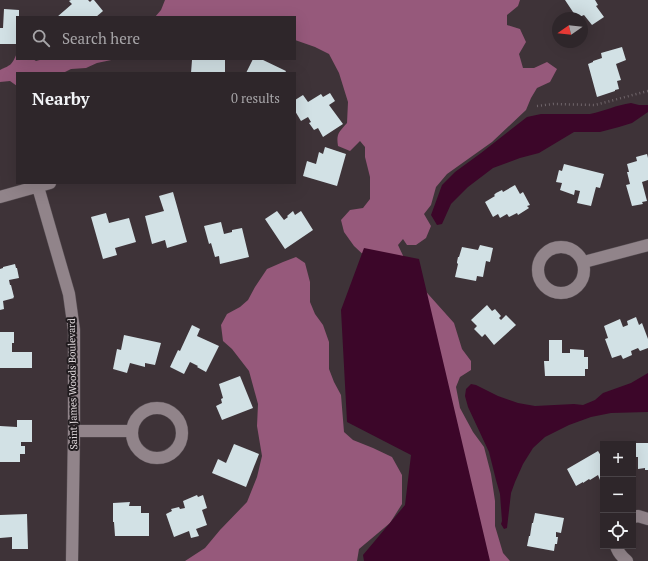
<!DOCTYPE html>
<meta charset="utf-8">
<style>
body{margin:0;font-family:"PT Serif",serif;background:#362e32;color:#f1f3f6}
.controls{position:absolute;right:12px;bottom:12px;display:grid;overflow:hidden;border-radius:0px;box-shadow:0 4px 16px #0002}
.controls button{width:36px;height:36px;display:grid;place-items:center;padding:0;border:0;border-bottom:1px solid #494347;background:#2e262a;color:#f1f3f6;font:20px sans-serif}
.compass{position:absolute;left:552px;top:12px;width:36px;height:36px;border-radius:50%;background:#2e262a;box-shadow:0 4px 16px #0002;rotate:256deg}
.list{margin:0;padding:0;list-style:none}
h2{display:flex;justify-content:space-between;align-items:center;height:52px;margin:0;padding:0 16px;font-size:17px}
h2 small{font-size:13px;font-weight:400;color:#a7a5a8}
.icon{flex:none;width:22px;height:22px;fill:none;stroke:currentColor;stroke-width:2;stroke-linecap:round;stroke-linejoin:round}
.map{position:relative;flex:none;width:648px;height:561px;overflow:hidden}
.search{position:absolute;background:#2e262a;box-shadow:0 4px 16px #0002;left:16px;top:16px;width:280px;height:44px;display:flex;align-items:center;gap:10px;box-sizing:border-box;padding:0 14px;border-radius:0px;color:#a7a5a8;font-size:15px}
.panel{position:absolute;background:#2e262a;box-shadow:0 4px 16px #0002;left:16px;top:72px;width:280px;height:112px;border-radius:0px}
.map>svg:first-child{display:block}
</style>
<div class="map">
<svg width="648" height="561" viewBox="0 0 648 561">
<rect width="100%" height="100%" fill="#3e3338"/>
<path fill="#96597b" d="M165,0H520L518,6L507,15V25L520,29L526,42L519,54L523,68H534L547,62L557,69L550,82L537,88L531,98L526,110L492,142L447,174L436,187L431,205L424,214L431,226L426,238L416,245H407L403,239L398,245L407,264L420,285L454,323L462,349L471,361V370L460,377L456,387L460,408L473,432L484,447L491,474L495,501V526L503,553L510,561H464L369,260L354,246L344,232L341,220L350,210L363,208L370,199V177L365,157V147L360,141L350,151L338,146C336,134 339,132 347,123L348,102L339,73L329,54L315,47L295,40V17H155L161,10Z
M17,53V59H33L36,61L43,59H116L97,63L86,68L71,69L63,73H17V86L10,81L0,82V70C11,65 12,65 17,53Z
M296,257L305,263L310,282V302L315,314L323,325L329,342V369L334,382L341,395L344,432L353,440L373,448L392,457L402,475V504L390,523L359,549L357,561H185L205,548L220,530L247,502L257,477L262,456L257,426L258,404L249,371L232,349L223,341L221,325L227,314L240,307L248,300L255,287L267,269L283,262Z"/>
<path fill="#3c0629" d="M631,103L639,105H648V112L632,123L619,127L600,132H574L539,153L520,158L493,168L468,187L451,204L442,224L437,225L431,215L442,185L455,172L481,153L527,117L541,114H590C605,111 616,105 631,103Z
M364,248L419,259L490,561H364L363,555L405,505L411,455L347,422L341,310Z
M648,373V412L611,413L591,417L569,425L545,437L533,448L523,464L515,482L511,493L507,528L504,529L501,524L502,521L500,494L496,480L489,452L468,407L465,396L466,389L471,384L476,385L498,396L518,403L535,406L574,404L583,405L595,400L603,393L631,383Z"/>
<path fill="#d2e1e5" d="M71,0H88L90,2L92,0H94L103,11L96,17H57L72,4L69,1Z
M565,0H595L598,5L596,6L604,17L592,25L584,15L577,18Z
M4,9L19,10V17H17V44H0V28H3Z
M622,47L626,60L616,64L621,80L617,81L619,89L615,90V91L597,97L588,64L593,62V61L602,58L601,53Z
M253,59H261L286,71L285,73H246Z
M192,60H225V73H191Z
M330,93L335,101L329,105L343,124L323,137L318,128L314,130L309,123L311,122L308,117L301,121L295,111V100L303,95L308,102L321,94L323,97Z
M325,147L346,154L337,186L303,176L307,161L316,164L319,152L323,154Z
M647,154L648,158V180L642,182L647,201L642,202L643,204L632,206L626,185L630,184L627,172H629L627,164L637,161L636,157Z
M564,164L604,174L600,188L596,187L591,206L577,203L580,191L575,190L574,195L560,190L562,183L556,182L559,170L562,171Z
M515,185L520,194L523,192L530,205L527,206L529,208L518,215L517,213L509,217L507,214L500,218L498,214L493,217L485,202L495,196L494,195L496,193L502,190L503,192Z
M173,192L187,242L167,248L165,240L152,244L145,216L164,211L159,196Z
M277,211L284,220L288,217L287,216L293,211L295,215L301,211L313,230L285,249L265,219Z
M106,213L109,223L129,218L136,242L115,248L117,255L103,259L91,217Z
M221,222L224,234L232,232V230L242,228L249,257L220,264L219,256L215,257L211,243L209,244L204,226Z
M480,245L493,248L490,262L486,261L483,277L477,276L476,281L455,277L458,264L457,263V262L458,257H459L462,247L478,250Z
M15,264L16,268H17L19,278L9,280L10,285H11L14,297H13L14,298L3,301L4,309L0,310V269L3,268V267Z
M487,305L492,311L495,309L501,316L499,318L501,320L506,315L516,325L494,345L485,334L482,337L474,329L477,326L471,320Z
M636,317L639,325L642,323L648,339V348L640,351L638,348L631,351L632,355L623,359L621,355L612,358L605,339L608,338L604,326L620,319L623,327L628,325L627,321Z
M192,325L200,329L197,336L219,346L206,372L197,367L198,366L190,362L184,374L170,367L178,350L180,351Z
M0,332H14V343H12V352H32V368H0Z
M124,335L161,343L155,365L145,363V367L130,363L127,373L113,369L117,349L121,350Z
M549,340H562V353H570V349L584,350V357H588V369H585V376H545L544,361H549Z
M240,376L253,408L222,420L216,406L222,403L221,399L223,398L219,384Z
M17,420H32V442H21V446H25V454H20V462H0V426L17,427Z
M635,443H648V470H645V468L638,469V457H635Z
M234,444L259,454L246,487L212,473L218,459L226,463Z
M598,451L603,459V478L600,480L598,475L590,480L589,479L583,483V482L576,486L567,469Z
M197,495L198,497L203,495L207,508L202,510L207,525L196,529L199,536L191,538L189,531L174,537L166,514L172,511L171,509L179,507L180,509L185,508L183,501Z
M130,502L129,506H141V513H149V536H115L114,522H113V503Z
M535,513L564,518L561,533L556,532V537H558L557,544H555L554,551L527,546L529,536H530L532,523H533Z
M27,514L28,549H12V537L0,538V515Z"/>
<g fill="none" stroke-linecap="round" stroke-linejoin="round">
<g stroke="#595055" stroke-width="13">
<path id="minor" d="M38,187L69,294L74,330V431L72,561
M0,197L50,183
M538 270a23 23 0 1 1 46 0a23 23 0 1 1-46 0Z
M584,262L648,245
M132 433a25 25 0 1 1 50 0a25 25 0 1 1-50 0Z
M74,431H132
M633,517L638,516L648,519
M616,546C618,553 622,557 627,561"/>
</g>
<path stroke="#70666b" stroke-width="2.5" stroke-dasharray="1 3" stroke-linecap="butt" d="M537,106L553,104L595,105L648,91"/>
<use href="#minor" stroke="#91848a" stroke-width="12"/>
</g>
<g text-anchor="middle" stroke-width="4" stroke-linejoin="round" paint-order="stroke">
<g font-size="10" fill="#e0d9dc" stroke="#211c1f">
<text transform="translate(72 384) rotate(-91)" y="4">Saint James Woods Boulevard</text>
</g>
</g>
</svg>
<div class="controls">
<button>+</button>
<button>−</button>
<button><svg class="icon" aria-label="locate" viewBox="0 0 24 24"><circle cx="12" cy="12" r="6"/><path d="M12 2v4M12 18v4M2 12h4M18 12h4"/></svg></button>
</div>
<svg class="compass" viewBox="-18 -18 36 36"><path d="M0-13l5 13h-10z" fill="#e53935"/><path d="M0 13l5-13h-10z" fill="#a7a5a8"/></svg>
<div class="search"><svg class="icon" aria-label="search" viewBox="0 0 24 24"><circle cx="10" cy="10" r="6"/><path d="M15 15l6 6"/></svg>Search here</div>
<section class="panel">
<h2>Nearby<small>0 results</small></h2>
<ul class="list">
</ul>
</section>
</div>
